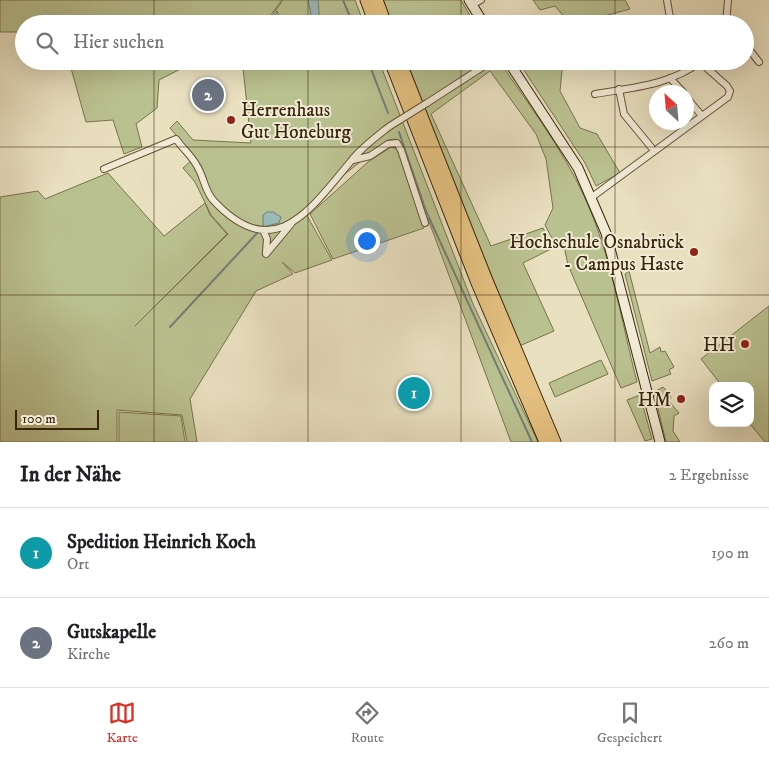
<!DOCTYPE html>
<html lang="de">
<meta charset="utf-8">
<style>
body{margin:0;font-family:"IM FELL DW Pica",serif;background:#f6f6f6;color:#202124}
.controls{position:absolute;right:15px;bottom:15px;display:grid;overflow:hidden;border-radius:10px;box-shadow:0 5px 20px #0002}
.controls button{width:45px;height:45px;display:grid;place-items:center;padding:0;border:0;border-bottom:1px solid #e0e0e0;background:#fff;color:#202124;font:25px sans-serif}
.compass{position:absolute;left:649px;top:85px;width:45px;height:45px;border-radius:50%;background:#fff;box-shadow:0 5px 20px #0002;rotate:334deg}
.scale{position:absolute;left:15px;bottom:12px;width:84px;box-sizing:border-box;padding-left:5px;border:2px solid #38250a;border-top:0;font-size:14px;line-height:18px;white-space:nowrap;color:#38250a;-webkit-text-stroke:4px #f1ebd6;paint-order:stroke}
.you{position:absolute;left:366px;top:240px;width:18px;height:18px;margin:-12px;border:4px solid #fff;border-radius:50%;background:#1a73e8;box-shadow:0 0 0 8px #1a73e833}
.badge{display:grid;place-items:center;width:32px;height:32px;border-radius:50%;background:#d93025;color:#fff;font-size:16px;font-weight:700}
.pin{position:absolute;translate:-50% -50%;border:2px solid #fff;box-shadow:0 1px 5px #0006}
.list{margin:0;padding:0;list-style:none}
h2{display:flex;justify-content:space-between;align-items:center;height:65px;margin:0;padding:0 20px;font-size:21px}
h2 small{font-size:16px;font-weight:400;color:#757577}
.list li{display:grid;grid-template-columns:32px 1fr auto;gap:15px;align-items:center;box-sizing:border-box;height:90px;padding:0 20px;border-top:1px solid #e0e0e0}
.list b{display:block;font-size:19px;white-space:nowrap}
.list p{margin:0;font-size:16px;white-space:nowrap;color:#757577}
.list em{font-size:16px;font-style:normal;color:#757577}
.icon{flex:none;width:28px;height:28px;fill:none;stroke:currentColor;stroke-width:2;stroke-linecap:round;stroke-linejoin:round}
.map{position:relative;flex:none;width:769px;height:442px;overflow:hidden}
.search{position:absolute;background:#fff;box-shadow:0 5px 20px #0002;left:15px;right:15px;top:15px;height:55px;display:flex;align-items:center;gap:12px;box-sizing:border-box;padding:0 18px;border-radius:28px;color:#757577;font-size:19px}
.sheet{height:245px;background:#fff}
nav{display:flex;justify-content:space-around;align-items:center;box-sizing:border-box;height:70px;border-top:1px solid #e0e0e0;background:#fff;font-size:14px;color:#757577}
nav a{display:grid;justify-items:center;gap:2px}
nav .on{color:#d93025}
.map>svg:first-child{display:block}
</style>
<div class="map">
<svg width="769" height="442" viewBox="0 0 769 442">
<rect width="100%" height="100%" fill="#e9e0c0"/>
<filter id="stains"><feTurbulence type="fractalNoise" baseFrequency=".004" numOctaves="4"/><feColorMatrix values="0 0 0 0 .2 0 0 0 0 .09 0 0 0 0 .02 0 0 0 .5 -.17"/></filter>
<radialGradient id="worn" r=".72"><stop offset=".6" stop-color="#630" stop-opacity="0"/><stop offset="1" stop-color="#630" stop-opacity=".3"/></radialGradient>
<path fill="#bac190" stroke="#79734d" d="M0,0H282L264,24H24V32H0Z
M283,0H355L364,24H266Z
M383,0H461L475,24H392Z
M533,0H625L630,9L575,24H560L566,19L555,6L540,10Z
M69,61H196L159,80L157,108L136,124L142,147L124,154L113,120L86,122Z
M204,61H245L242,67Z
M246,61H379L473,304L538,442H511L428,219L423,216L401,150L396,139L388,140L327,188L306,214L332,260L295,273L282,262L293,274L256,291L190,399L197,442H187L182,415L117,410V442H0V197L38,191L45,199L108,173L164,236L205,203L210,215L227,234L135,326L228,234L211,215L195,182L183,168L195,157L170,128L177,121L193,140L251,143L243,68Z
M406,61H499C529,105 562,148 584,196C611,254 621,320 637,382L621,388L568,265L564,246L555,244L545,225L553,208L546,159L536,134L490,71L431,114L491,246L543,228L553,248L523,263L554,331L517,347Z
M518,61H563L560,91L580,128L597,134L620,173L596,186L585,163Z
M391,147L397,149L424,228L333,259L310,214L368,162Z
M629,271L650,353L660,347L661,352L665,351L674,367L669,370L671,374L652,381L625,274Z
M769,306V442H765L750,424V386H722L701,359Z
M601,360L608,374L555,397L549,383Z
M663,387L669,393L671,398L668,400L679,413L674,416L673,431L680,442H666L654,392Z
M640,395L652,439L645,441L627,400Z
M119,412L181,416L185,442H119Z"/>
<path fill="#9abbbb" stroke="#737f74" d="M308,0H318L320,24H271L277,11L279,17L293,22H309L312,19Z
M296,61H321L317,66L308,68Z
M267,212H273L281,217L279,223L263,227V215Z"/>
<g fill="none" stroke-linecap="round" stroke-linejoin="round">
<path stroke="#737f74" stroke-width="2" d="M343,0L353,24
M368,61L388,113
M399,132L426,211L532,442
M170,327L260,230"/>
<g stroke="#645438" stroke-width="8">
<path id="street" d="M667,0L671,24
M472,5L481,0
M726,24L728,0
M745,44L759,62
M670,78L683,92
M619,89L624,114L651,147
M595,94C630,88 672,85 701,61
M686,97L702,116
M427,103L492,61
M353,160L370,156L388,144L397,143L401,150L425,223
M104,169L176,139C182,148 192,156 197,166C204,177 204,189 213,200C274,266 310,210 351,161C362,147 376,137 390,126
M592,197L728,97L730,91L727,86L699,61
M263,230L267,239L266,252
M266,254L291,224"/>
</g>
<g stroke="#38250a" stroke-width="11">
<path id="secondary" d="M469,0L484,24
M508,61L578,168L606,233L660,442"/>
</g>
<g stroke="#38250a" stroke-width="13">
<path id="highway" d="M366,0L375,24
M377,0L386,24
M390,61L477,283L545,442
M400,61L486,278L555,442"/>
</g>
<use href="#street" stroke="#f1ebd6" stroke-width="6"/>
<use href="#secondary" stroke="#f1ebd6" stroke-width="9"/>
<use href="#highway" stroke="#e4c080" stroke-width="11"/>
<g stroke="#645438" stroke-width="8" stroke-linecap="butt">
<path id="street-bridge" d="M390,126L427,103"/>
</g>
<use href="#street-bridge" stroke="#f1ebd6" stroke-width="6"/>
</g>
<path fill="none" stroke="#38250a" stroke-width="1" stroke-opacity="0.55" d="M154,0V24M308,0V24M461,0V24M615,0V24M154,61V442M308,61V442M461,61V442M615,61V442M0,147H769M0,295H769"/>
<g fill="#8f2418" stroke="#f1ebd6" stroke-width="2">
<circle cx="231" cy="120" r="5"/>
<circle cx="694" cy="252" r="5"/>
<circle cx="745" cy="344" r="5"/>
<circle cx="681" cy="399" r="5"/>
</g>
<g text-anchor="middle" stroke-width="4" stroke-linejoin="round" paint-order="stroke">
<g font-size="19" fill="#38250a" stroke="#f1ebd6" text-anchor="end">
<text x="241" y="116" text-anchor="start">Herrenhaus<tspan x="241" dy="22">Gut Honeburg</tspan></text>
<text x="684" y="248">Hochschule Osnabrück<tspan x="684" dy="22">- Campus Haste</tspan></text>
<text x="735" y="351">HH</text>
<text x="671" y="406">HM</text>
</g>
</g>
<rect width="100%" height="100%" filter="url(#stains)"/>
<rect width="100%" height="100%" fill="url(#worn)"/>
</svg>
<div class="controls">
<button><svg class="icon" aria-label="layers" viewBox="0 0 24 24"><path d="M12 4l9 5-9 5-9-5zM3 14l9 5 9-5"/></svg></button>
</div>
<svg class="compass" viewBox="-18 -18 36 36"><path d="M0-13l5 13h-10z" fill="#e53935"/><path d="M0 13l5-13h-10z" fill="#757577"/></svg>
<div class="scale">100 m</div>
<div class="you"></div>
<div class="pin badge" style="left:414px;top:393px;background:#0f9aa8">1</div>
<div class="pin badge" style="left:208px;top:95px;background:#6b7280">2</div>
<div class="search"><svg class="icon" aria-label="search" viewBox="0 0 24 24"><circle cx="10" cy="10" r="6"/><path d="M15 15l6 6"/></svg>Hier suchen</div>
</div>
<section class="sheet">
<h2>In der Nähe<small>2 Ergebnisse</small></h2>
<ul class="list">
<li><span class="badge" style="background:#0f9aa8">1</span><div><b>Spedition Heinrich Koch</b><p>Ort</p></div><em>190 m</em></li>
<li><span class="badge" style="background:#6b7280">2</span><div><b>Gutskapelle</b><p>Kirche</p></div><em>260 m</em></li>
</ul>
</section>
<nav>
<a class="on"><svg class="icon" aria-label="map" viewBox="0 0 24 24"><path d="M3 6l6-2 6 2 6-2v14l-6 2-6-2-6 2zM9 4v14M15 6v14"/></svg>Karte</a>
<a><svg class="icon" aria-label="directions" viewBox="0 0 24 24"><path d="M12 3l9 9-9 9-9-9zM9 14v-3h6M13 9l2 2-2 2"/></svg>Route</a>
<a><svg class="icon" aria-label="saved" viewBox="0 0 24 24"><path d="M7 4h10v16l-5-4-5 4z"/></svg>Gespeichert</a>
</nav>
